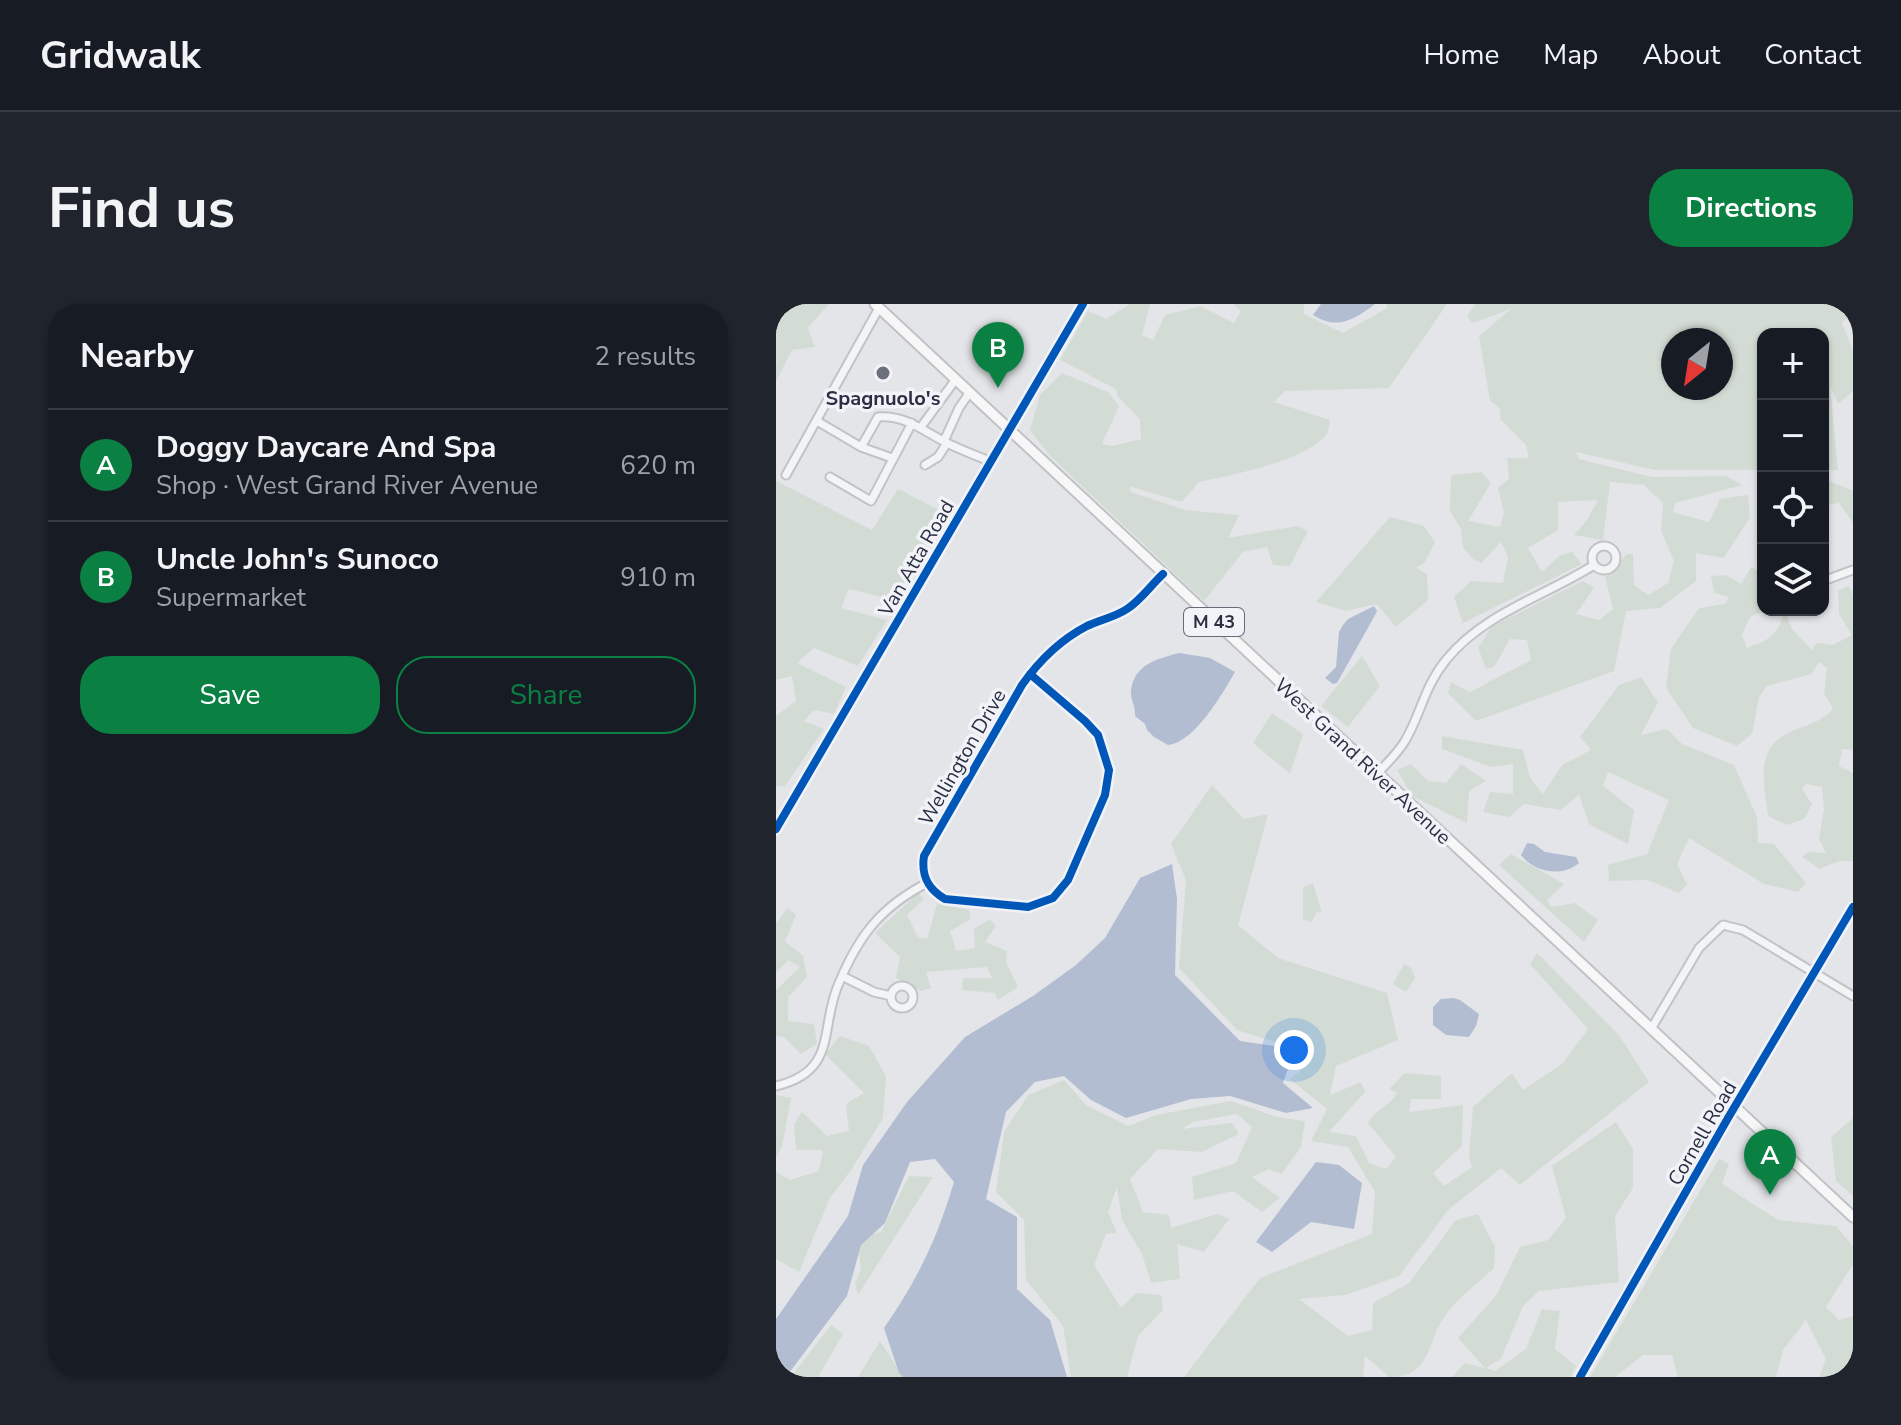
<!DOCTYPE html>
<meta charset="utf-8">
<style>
body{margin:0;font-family:"Nunito Sans",sans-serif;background:#20242c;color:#f1f3f6}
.controls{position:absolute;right:24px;top:24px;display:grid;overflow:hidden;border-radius:16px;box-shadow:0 2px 6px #0004}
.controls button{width:72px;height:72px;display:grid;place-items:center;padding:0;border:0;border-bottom:2px solid #363941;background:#171b24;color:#f1f3f6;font:40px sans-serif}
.compass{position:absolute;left:885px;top:24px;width:72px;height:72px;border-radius:50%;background:#171b24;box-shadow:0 2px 6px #0004;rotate:210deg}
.you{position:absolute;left:518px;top:746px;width:28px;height:28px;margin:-20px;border:6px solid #fff;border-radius:50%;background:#1a73e8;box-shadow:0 0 0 12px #1a73e833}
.badge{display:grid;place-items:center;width:52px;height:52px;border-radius:50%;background:#0b8043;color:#fff;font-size:26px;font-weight:700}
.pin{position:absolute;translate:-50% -66px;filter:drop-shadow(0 2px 4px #0008)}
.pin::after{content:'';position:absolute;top:42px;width:28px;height:24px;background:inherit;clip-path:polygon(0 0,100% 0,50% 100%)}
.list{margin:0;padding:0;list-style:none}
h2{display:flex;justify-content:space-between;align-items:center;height:104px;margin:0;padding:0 32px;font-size:34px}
h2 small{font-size:26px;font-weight:400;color:#9ea1a6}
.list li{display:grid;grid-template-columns:52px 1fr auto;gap:24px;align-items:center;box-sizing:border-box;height:112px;padding:0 32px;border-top:2px solid #363941}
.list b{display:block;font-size:30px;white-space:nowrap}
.list p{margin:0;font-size:26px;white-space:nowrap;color:#9ea1a6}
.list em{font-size:26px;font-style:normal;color:#9ea1a6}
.actions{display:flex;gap:16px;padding:24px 32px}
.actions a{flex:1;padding:18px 0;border:2px solid #0b8043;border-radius:32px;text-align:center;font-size:28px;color:#0b8043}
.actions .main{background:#0b8043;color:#fff}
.icon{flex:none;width:44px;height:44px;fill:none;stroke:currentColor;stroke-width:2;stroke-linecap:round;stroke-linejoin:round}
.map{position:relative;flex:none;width:1077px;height:1073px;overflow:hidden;border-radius:32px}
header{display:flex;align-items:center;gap:48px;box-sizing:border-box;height:112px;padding:0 40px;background:#171b24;border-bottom:2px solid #363941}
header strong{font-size:38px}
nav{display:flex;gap:44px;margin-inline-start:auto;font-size:28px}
.intro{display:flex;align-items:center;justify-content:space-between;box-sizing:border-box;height:192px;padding:0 48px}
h1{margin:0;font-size:56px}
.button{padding:20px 36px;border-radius:32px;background:#0b8043;color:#fff;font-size:28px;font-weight:700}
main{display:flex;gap:48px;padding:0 48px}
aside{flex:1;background:#171b24;border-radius:32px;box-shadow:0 2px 6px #0004}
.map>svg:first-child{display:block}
</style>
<header>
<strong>Gridwalk</strong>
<nav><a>Home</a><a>Map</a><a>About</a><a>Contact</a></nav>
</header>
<div class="intro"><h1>Find us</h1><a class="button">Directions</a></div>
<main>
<aside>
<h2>Nearby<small>2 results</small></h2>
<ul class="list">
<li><span class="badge">A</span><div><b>Doggy Daycare And Spa</b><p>Shop · West Grand River Avenue</p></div><em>620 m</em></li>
<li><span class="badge">B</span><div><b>Uncle John's Sunoco</b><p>Supermarket</p></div><em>910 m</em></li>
</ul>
<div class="actions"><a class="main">Save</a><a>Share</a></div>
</aside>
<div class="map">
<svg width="1077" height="1073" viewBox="0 0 1077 1073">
<rect width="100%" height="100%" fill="#e4e5e8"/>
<path fill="#d3dcd4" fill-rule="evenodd" d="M0,0H53L32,24L39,43L16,46L0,77Z
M354,0H374L366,31L377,36L389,11L425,2L458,19L465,7L457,0H528V10L567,29L611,4V0H671L613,84L509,87L498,98L554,116C554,118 552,127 552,128C535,156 453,172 423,178L406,198L353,182L355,188L409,206L463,211L452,234L521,222L532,227L514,262L497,261L491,243L467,248L428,297L274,152L254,126L264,91L286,69L332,88L343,102L326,140L336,142L365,135L364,115L342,93L340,85L284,56L312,7L330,15Z
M699,0H1077V11L1066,18L1077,48V87L1062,100L1054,82L1062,166H1047V30H987V166H879L800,148L803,155L876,173L950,172L966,181L899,199L897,208L933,218L944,195L972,191L974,213L948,254L920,249V277L884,304L850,307L838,367L700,417L672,389L675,378L694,388L755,356L751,336L734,335L718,363L710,365L702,344L716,322L807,277L818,284L800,310L823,316L837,305L829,273L851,250H857L858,281L872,291L892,279L898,257L885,227L887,199L868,181L834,178L827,236L798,231L811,216L822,196L782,198V226L752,244L766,268L783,252L796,248L806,260L687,319L678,293L695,277L727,279L732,253L725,238L705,259L697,255L687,244L685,225L674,207L675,171L705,168L715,179L692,217L724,223L728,209L722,184L733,175L731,154H753L750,141L724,115V104L714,97L703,32L735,5L697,19L691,13ZM897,36H945V84H897Z
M1047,174L1077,187V219L1063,199L1047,202Z
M0,177L96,226L122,185L167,208L118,296L73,285L65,304L111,316L82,362L38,344L21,359L70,383L58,410L38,406L28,417L48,425L9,482H0V412L20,397L16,372L0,376Z
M614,213L648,222L659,238L649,258L640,264L651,270L652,296L620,323L601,300L570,307L540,298Z
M975,263C992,270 986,291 988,306L974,313L966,331L971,344C994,336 1003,331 1008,306L1016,325L1036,346L1041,339L1057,341L1076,331L1063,310L1062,287L1073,282L1077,291V446L1066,445L1063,462L1077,469V557H1063L1044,565L1026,553L1032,548L1050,549L1043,535L1048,505L1046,483L1030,480L1026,485L1036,500L1028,515L1011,521L992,512C988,477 977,441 1019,426C1034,420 1046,417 1057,405L1048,390L1051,364L1043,358L1036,370L991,382L983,393L976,430L961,442L917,424L890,384L895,345L923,304L949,300L953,293L938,289L935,272L950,271L965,280Z
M586,352L604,382L572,423L545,402Z
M865,373L882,398L865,431L891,425L906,440L958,461L981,513L982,539L998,540L1030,579L1022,588L988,580L913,534L901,560L911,580L903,589L872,576L833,577L832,561L871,550L893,496L832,468L827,482L858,506L852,540L813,520L803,491L785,506L748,500L733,513L707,508L714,488L737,490V460L715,463L666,445V432L747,446L754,474L767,490L786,461L815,446L804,433L843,381Z
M496,409L527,430L514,470L477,439Z
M635,460L652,477L670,479L685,460L710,477L693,487L691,519L636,492L621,466Z
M436,481L468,515L492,510L462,621L502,654L611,689L622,736L560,762L554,791L585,778L589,788L553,828L580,832L593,859L610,865L620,853L592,819C601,803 612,804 621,789L613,785L629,769L665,772V795H635L633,808L687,801L686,842L657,869L668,882L696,863L693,852L697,803L736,769L747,786L786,760L812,725L754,660L761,649L843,731L873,778L744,881L725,864L673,905L623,972L570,991L523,995L572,1032L596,1026L597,999L633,979L680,916L702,910L719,943L718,964C703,979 680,995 668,1013C650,1041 655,1073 613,1073L589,1052L587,1073H408L484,974L596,930L599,888L572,843L535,837L551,805L514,775L530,762L537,750L461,726L403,664L410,576L395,540Z
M735,550L788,580L771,596L775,603L799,599L822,616L808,638L723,561Z
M537,579L546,609L541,608L535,619L527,615V583Z
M142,589L148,595L131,611L142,633L151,635L161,600L193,606L195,615L174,627L180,647L199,644L198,625L214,615L220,622L209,638L231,647L230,658L242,683L222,696L219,689L186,686L187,674H216L211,663L150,668L155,684L145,687L120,674L124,653L99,629Z
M11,604L20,611L9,638L27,651L31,673L12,693V717L38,720L41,740L25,750L8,733L0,732V686L24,663L12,656L0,669V620Z
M628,660L635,664L639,674L630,688L617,680Z
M64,732L93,742L110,772L107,814L75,866L54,894L23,968L0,955V868L14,876L43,867L47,846H20L18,820L26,808L51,832L73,827L70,800L88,789L49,750Z
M288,776L311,802L353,822L380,811L455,797L501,813L529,817L525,843L506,870L493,865L476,873L504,894L486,908L457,887L418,896L416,873L460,859L476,823L461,810L417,818L406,825L456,819L463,830L426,848L382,845L354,875L367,908L393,911L395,924L441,910L453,915L428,948L401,940L404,975L375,979L366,950L346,916L341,883L332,908L341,929L330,930L318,961L345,1004L360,989L385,991L387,1006L362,1032L351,1073H295L287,1022L250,976L248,916L220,888L228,828L252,791Z
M0,791L15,794L6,843L0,853Z
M1077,814V892L1060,877L1055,833Z
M840,818L857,845V884L839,912L843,978L763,987L747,1002L725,1055L710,1064L719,1067L750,1045L766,1005L784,1007L779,1045L800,1062L794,1073H676L689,1059L709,1064L682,1034L721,990L744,943L772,936L790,914L776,862Z
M943,855L953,860L946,880L1002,916L1060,922L1077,942V960L1050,1003L1063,1016L1077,1012V1060L1071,1062L1068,1073H1043L1050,1055L1030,1016L1007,1046L1000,1073H902L896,1051H867L839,1073H814Z
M133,872L157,873L82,991L79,979L85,965L81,934L105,928Z
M55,1021L67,1030L42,1073H15Z
M104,1037L127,1073H82Z"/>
<path fill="#b3bdd2" d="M545,0H599C579,15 562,27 537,11Z
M598,302L601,307L598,313L561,379L557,380L549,374L560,363L563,328L567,321L572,315Z
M403,349L434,354L459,368C447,389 418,439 392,441L378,433L371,426L369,420L359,412C360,403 354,395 355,387C358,360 381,355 403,349Z
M751,539L758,540L769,548L800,553L803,559C786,574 758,568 745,551Z
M396,560L401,595L399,671L464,737L519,745L507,779L537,804L510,809L454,792L415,795L350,814L315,796L288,772L259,778L230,808L210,895L241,913V985L274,1016L291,1073H127L123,1069L108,1024C142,975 161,935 178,878L159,855L134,858L109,919L85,941L71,992L13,1069L0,1067V1015L72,912L87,861L131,798L189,733L257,692L300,661L329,634L364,574Z
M678,694L684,696L703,710L700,722L693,733L670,731L657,721V703L665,695Z
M540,858L563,861L586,879L578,925L535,918L496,948L480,938Z"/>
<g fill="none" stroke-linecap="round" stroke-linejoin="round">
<g stroke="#c2c3c6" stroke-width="11">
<path id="minor" d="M41,117L85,143L116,154
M145,123L180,75
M168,137L183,104L194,88
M85,143L102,113C131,111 148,128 173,140C186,146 200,152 214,157
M149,161L162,153L171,139
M10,171L103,4
M54,173L95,197L136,119
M816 254a12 12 0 1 1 24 0a12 12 0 1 1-24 0Z
M1047,277L1077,266
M254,370L309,417L322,431L333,466L329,491L292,576L277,594L252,603L169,595C152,585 145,572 148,552L246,381C263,357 284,336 311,322C324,316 339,313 351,305C365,296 375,281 387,270
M601,470C611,459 621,450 629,437C645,410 648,383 670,356C708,309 769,292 818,261
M0,525L307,0
M66,672L98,688L115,692
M115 693a11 11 0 1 1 22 0a11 11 0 1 1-22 0Z
M875,725L923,644L947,621L967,626L1077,692
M0,782C63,767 43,723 63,679C83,631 105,603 151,579
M804,1073L952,814L1077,603"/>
</g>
<g stroke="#c0c2c6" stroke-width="13">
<path id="major" d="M99,0L1077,913"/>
</g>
<use href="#minor" stroke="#f3f4f6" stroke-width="7"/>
<use href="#major" stroke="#f7f7f7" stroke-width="9"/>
<g stroke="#f2f3f8" stroke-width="13">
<path id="cycleway" d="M254,370L309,417L322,431L333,466L329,491L292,576L277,594L252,603L169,595C152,585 145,572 148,552L246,381C263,357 284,336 311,322C324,316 339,313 351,305C365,296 375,281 387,270
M0,525L307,0
M804,1073L952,814L1077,603"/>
</g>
<use href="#cycleway" stroke="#0057b8" stroke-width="8"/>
</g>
<circle fill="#6c6f7c" stroke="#f2f3f8" stroke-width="3" cx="107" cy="69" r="8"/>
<g text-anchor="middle" stroke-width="7" stroke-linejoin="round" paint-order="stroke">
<rect fill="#f2f3f8" stroke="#676a79" stroke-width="2" x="408" y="304" width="60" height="28" rx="6"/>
<g font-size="18" font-weight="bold" fill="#2b2f42">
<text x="438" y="324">M 43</text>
</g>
<g font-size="20" font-weight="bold" fill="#2b2f42" stroke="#f2f3f8">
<text x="107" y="101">Spagnuolo's</text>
</g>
<g font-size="20" fill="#2b2f42" stroke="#f2f3f8">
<text transform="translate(140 254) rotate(-60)" y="7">Van Atta Road</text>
<text transform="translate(186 453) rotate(-60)" y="7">Wellington Drive</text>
<text transform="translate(587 457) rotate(43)" y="7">West Grand River Avenue</text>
<text transform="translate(926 829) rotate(-60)" y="7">Cornell Road</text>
</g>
</g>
</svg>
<div class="controls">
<button>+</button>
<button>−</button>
<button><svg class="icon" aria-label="locate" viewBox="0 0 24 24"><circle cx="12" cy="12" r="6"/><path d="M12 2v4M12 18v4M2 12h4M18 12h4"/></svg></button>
<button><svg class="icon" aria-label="layers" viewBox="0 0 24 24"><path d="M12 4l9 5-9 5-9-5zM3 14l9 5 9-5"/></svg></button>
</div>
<svg class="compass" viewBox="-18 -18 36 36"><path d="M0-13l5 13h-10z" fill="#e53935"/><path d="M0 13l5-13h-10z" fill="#9ea1a6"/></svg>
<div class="you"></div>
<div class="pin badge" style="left:994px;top:891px">A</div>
<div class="pin badge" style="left:222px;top:84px">B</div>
</div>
</main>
